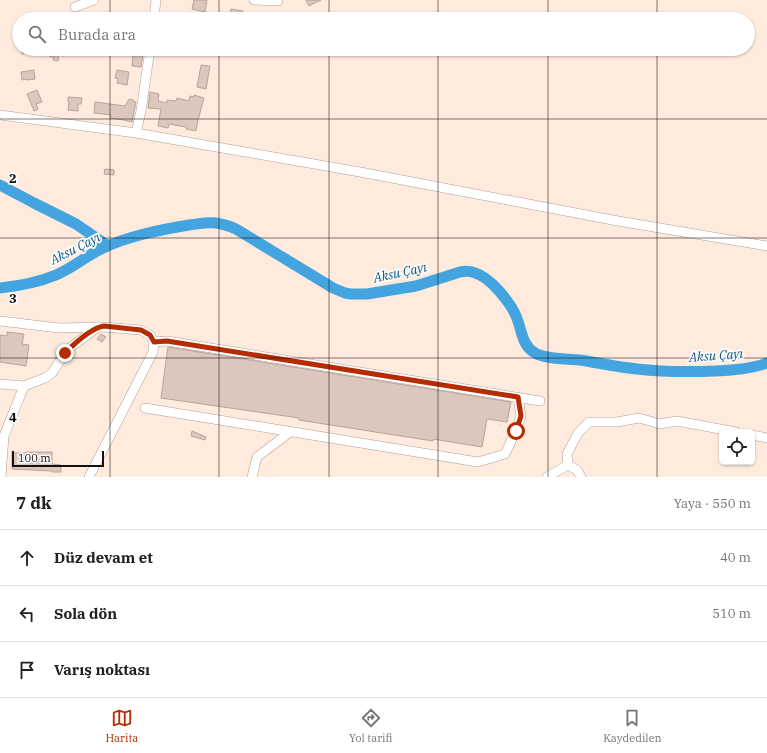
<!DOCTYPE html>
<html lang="tr">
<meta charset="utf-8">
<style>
body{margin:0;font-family:"IBM Plex Serif",serif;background:#f2f2f2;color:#202124}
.controls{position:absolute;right:12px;bottom:12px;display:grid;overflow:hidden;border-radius:6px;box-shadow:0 1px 3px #0004}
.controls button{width:36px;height:36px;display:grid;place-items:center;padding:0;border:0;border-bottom:1px solid #e0e0e0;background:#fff;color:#202124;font:20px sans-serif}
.scale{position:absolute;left:12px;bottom:10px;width:92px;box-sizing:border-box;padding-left:4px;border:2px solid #16100c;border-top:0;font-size:11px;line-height:14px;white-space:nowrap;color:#16100c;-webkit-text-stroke:3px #fcfcfc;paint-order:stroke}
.stop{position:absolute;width:12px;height:12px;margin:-9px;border:3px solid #b52b02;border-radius:50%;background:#fff}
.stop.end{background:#b52b02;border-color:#fff;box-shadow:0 1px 4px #0008}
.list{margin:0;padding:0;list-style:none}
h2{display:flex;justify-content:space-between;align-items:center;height:52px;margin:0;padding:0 16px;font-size:17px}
h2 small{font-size:13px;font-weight:400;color:#757577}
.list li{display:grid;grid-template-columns:26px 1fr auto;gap:12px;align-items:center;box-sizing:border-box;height:56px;padding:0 16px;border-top:1px solid #e0e0e0}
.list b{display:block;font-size:15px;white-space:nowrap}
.list em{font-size:13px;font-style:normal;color:#757577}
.icon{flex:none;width:22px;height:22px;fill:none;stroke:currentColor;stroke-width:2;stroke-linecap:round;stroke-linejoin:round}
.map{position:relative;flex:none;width:767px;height:477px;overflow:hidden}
.search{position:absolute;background:#fff;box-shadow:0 1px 3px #0004;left:12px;right:12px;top:12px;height:44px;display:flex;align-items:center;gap:10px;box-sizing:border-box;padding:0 14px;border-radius:22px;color:#757577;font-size:15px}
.sheet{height:220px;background:#fff}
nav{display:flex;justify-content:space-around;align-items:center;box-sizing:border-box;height:56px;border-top:1px solid #e0e0e0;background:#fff;font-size:11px;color:#757577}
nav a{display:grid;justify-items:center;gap:2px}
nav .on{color:#b52b02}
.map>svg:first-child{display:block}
</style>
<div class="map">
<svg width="767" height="477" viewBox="0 0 767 477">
<rect width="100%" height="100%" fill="#feebde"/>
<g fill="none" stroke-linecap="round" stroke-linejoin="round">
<path stroke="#44a4df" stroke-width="11" d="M0,185L34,203L76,224L108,246
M0,288C19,286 39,282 56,275C72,268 85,257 101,249C128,236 159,230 189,225C198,224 207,222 216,223C223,224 229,226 236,229L333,288L345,293L351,294H367L416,286L460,272C465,271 470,271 475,273C490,277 510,302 516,316C522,329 521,345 535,353C545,359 568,359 580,360C599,363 618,367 637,369C663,372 690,372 716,371C734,370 751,369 767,363"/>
</g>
<path fill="#dbc7bd" stroke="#b7a49a" d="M194,0H207L205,12L192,9Z
M306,0H321L309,6Z
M231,9L243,11L242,19H230Z
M21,49H39V52L22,54Z
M50,49H64V56L59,55L58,61L53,60L54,57H50Z
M135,50L141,51V52H143L141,67L132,66L133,55H134Z
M201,65L210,66L206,89L197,87Z
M34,70L35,79L26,80V79L22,80L21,72Z
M117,70L129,72L127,85L117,83L118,79L115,78Z
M37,90L42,102L36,104L38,109L34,111L27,94Z
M150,92L159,94L158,101L167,103V100L176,101L177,98L189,101L190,96L194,97V95L204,98L198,120L196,131L186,129V127L169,124L168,128L158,126L161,109L148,108Z
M68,97L82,98L81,104H78V111L68,110L69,102H68Z
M129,99L133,100V101L136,102L132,122L124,120L110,118L111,115L94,113L95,102L125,106Z
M105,169L114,170V175L104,174Z
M7,332L24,334L22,344L29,345L26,366L0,362V335L7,336Z
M101,334L106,337L102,342L97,339Z
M168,347L511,402L507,422L487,419L482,447L433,439V441L369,431L299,420V418L161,398Z
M192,431L206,437L205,440L191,436Z
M26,452H52V464L61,465V472H52V471L12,469V453H26Z"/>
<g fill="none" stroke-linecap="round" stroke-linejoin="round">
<g stroke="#b19f94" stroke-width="10">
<path id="minor" d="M254,0L278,1
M75,7L94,0
M154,19L156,0
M0,115L136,133L360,172L618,221L767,246
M136,133L141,111L150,49
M0,321L59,328L103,327L141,330L150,335L154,342L153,352L89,477
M154,342L167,341L540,401
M0,384L24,386L45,378L52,373L65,353L71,347L98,327
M145,408L478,462L505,454L516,431L521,416L518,397
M752,435L767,438
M568,465L567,454L578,433L589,422H617L639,418L660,424L677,421L736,432
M1,477L4,436L24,386
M252,477L257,457L290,432
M547,477L568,465L577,470L581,477"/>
</g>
<use href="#minor" stroke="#fff" stroke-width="9"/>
</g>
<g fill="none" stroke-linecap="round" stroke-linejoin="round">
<path stroke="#b52b02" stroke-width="5" d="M65,353C74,344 91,328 104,326L141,330L150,335L154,342L167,341L518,397L521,416L516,431"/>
</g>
<path fill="none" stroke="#16100c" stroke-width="1" stroke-opacity="0.55" d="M110,0V19M219,0V19M329,0V19M438,0V19M548,0V19M657,0V19M110,49V477M219,49V477M329,49V477M438,49V477M548,49V477M657,49V477M0,119H767M0,238H767M0,358H767"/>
<g text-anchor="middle" stroke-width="3.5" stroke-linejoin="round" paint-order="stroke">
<g font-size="13" font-style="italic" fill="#0b557d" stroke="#fcfcfc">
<text transform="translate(75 248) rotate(-27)" y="5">Aksu Çayı</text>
<text transform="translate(400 272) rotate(-12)" y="5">Aksu Çayı</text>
<text transform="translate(716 355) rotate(-4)" y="5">Aksu Çayı</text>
</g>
</g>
<g font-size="13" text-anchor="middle" font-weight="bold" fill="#16100c" stroke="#fcfcfc" stroke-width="3.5" stroke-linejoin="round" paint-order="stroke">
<text x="13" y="183">2</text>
<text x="13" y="303">3</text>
<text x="13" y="422">4</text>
</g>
</svg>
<div class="controls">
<button><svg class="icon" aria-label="locate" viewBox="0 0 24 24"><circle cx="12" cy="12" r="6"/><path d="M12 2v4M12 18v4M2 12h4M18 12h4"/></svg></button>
</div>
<div class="scale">100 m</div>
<div class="stop" style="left:516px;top:431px"></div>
<div class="stop end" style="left:65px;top:353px"></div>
<div class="search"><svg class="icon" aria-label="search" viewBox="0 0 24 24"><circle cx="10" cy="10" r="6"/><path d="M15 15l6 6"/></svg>Burada ara</div>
</div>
<section class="sheet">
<h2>7 dk<small>Yaya · 550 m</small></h2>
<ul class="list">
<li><svg class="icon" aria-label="ahead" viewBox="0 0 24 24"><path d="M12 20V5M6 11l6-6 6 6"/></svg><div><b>Düz devam et</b></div><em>40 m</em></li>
<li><svg class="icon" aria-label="left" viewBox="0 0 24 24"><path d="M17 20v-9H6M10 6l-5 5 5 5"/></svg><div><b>Sola dön</b></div><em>510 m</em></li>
<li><svg class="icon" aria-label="arrive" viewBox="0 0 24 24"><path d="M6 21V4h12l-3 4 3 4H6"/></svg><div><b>Varış noktası</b></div></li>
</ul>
</section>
<nav>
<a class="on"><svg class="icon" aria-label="map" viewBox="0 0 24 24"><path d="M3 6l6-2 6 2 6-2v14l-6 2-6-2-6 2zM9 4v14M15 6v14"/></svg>Harita</a>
<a><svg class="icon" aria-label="directions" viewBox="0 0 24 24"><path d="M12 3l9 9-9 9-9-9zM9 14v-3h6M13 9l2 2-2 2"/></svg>Yol tarifi</a>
<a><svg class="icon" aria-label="saved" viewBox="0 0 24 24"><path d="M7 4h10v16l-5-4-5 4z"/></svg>Kaydedilen</a>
</nav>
